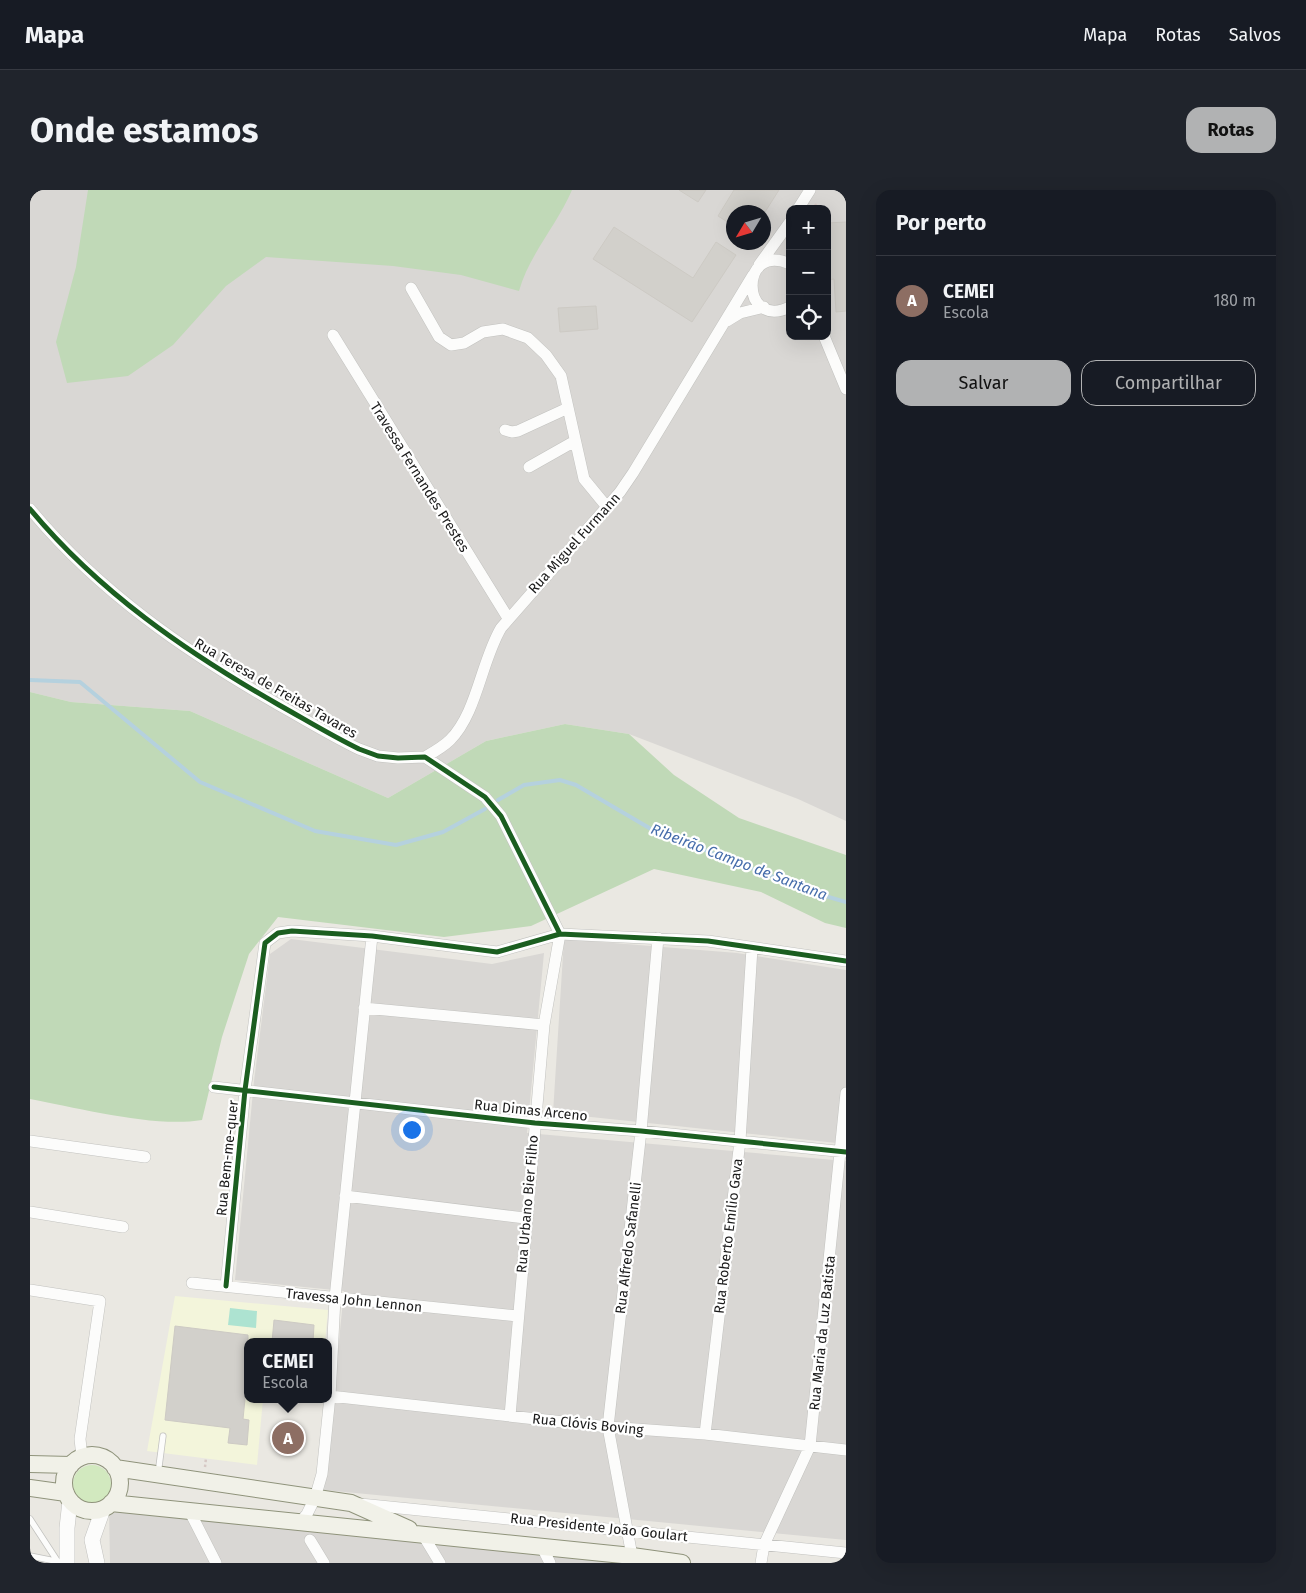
<!DOCTYPE html>
<html lang="pt">
<meta charset="utf-8">
<style>
body{margin:0;font-family:"Fira Sans",sans-serif;background:#20242c;color:#f1f3f6}
.controls{position:absolute;right:15px;top:15px;display:grid;overflow:hidden;border-radius:10px;box-shadow:0 5px 20px #0002}
.controls button{width:45px;height:45px;display:grid;place-items:center;padding:0;border:0;border-bottom:1px solid #363941;background:#171b24;color:#f1f3f6;font:25px sans-serif}
.compass{position:absolute;left:696px;top:15px;width:45px;height:45px;border-radius:50%;background:#171b24;box-shadow:0 5px 20px #0002;rotate:232deg}
.you{position:absolute;left:381px;top:939px;width:18px;height:18px;margin:-12px;border:4px solid #fff;border-radius:50%;background:#1a73e8;box-shadow:0 0 0 8px #1a73e833}
.badge{display:grid;place-items:center;width:32px;height:32px;border-radius:50%;background:#b1b2b3;color:#fff;font-size:16px;font-weight:700}
.pin{position:absolute;translate:-50% -50%;border:2px solid #fff;box-shadow:0 1px 5px #0006}
.popup{position:absolute;left:214px;top:1148px;width:88px;height:65px;box-sizing:border-box;display:grid;place-content:center;border-radius:10px;background:#171b24;filter:drop-shadow(0 1px 4px #0005);font-size:16px;white-space:nowrap;color:#9ea1a6}
.popup b{font-size:19px;color:#f1f3f6}
.popup::after{content:'';position:absolute;left:50%;top:100%;margin-left:-10px;border:10px solid transparent;border-top-color:#171b24}
.list{margin:0;padding:0;list-style:none}
h2{display:flex;justify-content:space-between;align-items:center;height:65px;margin:0;padding:0 20px;font-size:21px}
h2 small{font-size:16px;font-weight:400;color:#9ea1a6}
.list li{display:grid;grid-template-columns:32px 1fr auto;gap:15px;align-items:center;box-sizing:border-box;height:90px;padding:0 20px;border-top:1px solid #363941}
.list b{display:block;font-size:19px;white-space:nowrap}
.list p{margin:0;font-size:16px;white-space:nowrap;color:#9ea1a6}
.list em{font-size:16px;font-style:normal;color:#9ea1a6}
.actions{display:flex;gap:10px;padding:15px 20px}
.actions a{flex:1;padding:11px 0;border:1px solid #b1b2b3;border-radius:15px;text-align:center;font-size:18px;color:#b1b2b3}
.actions .main{background:#b1b2b3;color:#111}
.icon{flex:none;width:28px;height:28px;fill:none;stroke:currentColor;stroke-width:2;stroke-linecap:round;stroke-linejoin:round}
.map{position:relative;flex:none;width:816px;height:1373px;overflow:hidden;border-radius:15px}
header{display:flex;align-items:center;gap:30px;box-sizing:border-box;height:70px;padding:0 25px;background:#171b24;border-bottom:1px solid #363941}
header strong{font-size:24px}
nav{display:flex;gap:28px;margin-inline-start:auto;font-size:18px}
.intro{display:flex;align-items:center;justify-content:space-between;box-sizing:border-box;height:120px;padding:0 30px}
h1{margin:0;font-size:35px}
.button{padding:12px 22px;border-radius:15px;background:#b1b2b3;color:#111;font-size:18px;font-weight:700}
main{display:flex;gap:30px;padding:0 30px}
aside{flex:1;background:#171b24;border-radius:15px;box-shadow:0 5px 20px #0002}
.map>svg:first-child{display:block}
</style>
<header>
<strong>Mapa</strong>
<nav><a>Mapa</a><a>Rotas</a><a>Salvos</a></nav>
</header>
<div class="intro"><h1>Onde estamos</h1><a class="button">Rotas</a></div>
<main>
<div class="map">
<svg width="816" height="1373" viewBox="0 0 816 1373">
<rect width="100%" height="100%" fill="#eae8e2"/>
<path fill="#d9d7d4" fill-rule="evenodd" d="M0,0H816V631L768,609L599,544L535,534L456,551L358,608L160,521L41,512L0,502ZM760,19H797V146H760ZM704,22H734V52H704Z
M261,749L462,774L514,763L497,943L816,971V1350L294,1300L314,1101L205,1090L224,891L240,764Z
M534,749L707,763L816,780V954L523,923Z
M79,1319L596,1373H80Z"/>
<path fill="#f3f5db" d="M145,1106L298,1120L295,1152H218V1209H233L227,1275L117,1261Z"/>
<path fill="#d2e9bf" d="M43 1294a19 19 0 1 1 38 0a19 19 0 1 1-38 0Z"/>
<path fill="#c0d9b7" d="M58,0H542C527,35 499,65 489,101L431,85L363,76L236,67L196,96L143,155L98,186L37,193L26,152L46,77Z
M0,502L41,512L160,521L358,608L456,551L535,534L599,544L644,585L709,628L816,665V738L795,733L731,702L624,679L501,736L414,747L248,727L219,764L192,847L172,930C124,938 49,918 0,909Z"/>
<path fill="#ade3d1" d="M200,1118L227,1121L226,1138L198,1135Z"/>
<g fill="none" stroke-linecap="round" stroke-linejoin="round">
<path stroke="#b5d1de" stroke-width="4" d="M0,490L50,492L170,592L285,641L366,655L413,642L455,619
M468,610L494,595L530,590L546,595L621,639L785,703L816,712"/>
</g>
<path fill="#d2d0cb" stroke="#cdcac4" d="M649,0H676L668,12Z
M704,0H749L735,22H704V36L688,26Z
M816,32V121L806,122L804,89L797,90V33Z
M584,37L663,88L686,52L706,65L662,132L563,69Z
M566,116L568,139L530,142L528,118Z
M244,1130L284,1135L283,1152H242Z
M145,1136L218,1145V1180L213,1229L219,1230L217,1255L198,1253L200,1238L135,1230Z"/>
<g fill="none" stroke-linecap="round" stroke-linejoin="round">
<g stroke="#c2c2bf" stroke-width="7">
<path id="service" d="M128,1284L133,1246
M0,1329L28,1372
M0,1366L30,1372"/>
</g>
<g stroke="#c2c2bf" stroke-width="12">
<path id="minor" d="M768,19L780,0
M760,74C709,51 710,141 760,117
M729,75L760,32
M381,98L409,147L421,155L434,153L453,142L473,139L498,148L516,165L531,186L554,289L577,317
M697,131L710,123L734,117
M303,145L478,428
M794,146L816,199
M475,240L482,242L488,241L538,218
M499,277L545,251
M0,319C69,402 156,462 249,515C276,530 302,546 329,559L348,566L368,568L395,567L455,607L471,626L530,744
M395,567C404,562 413,557 420,550C447,523 451,472 471,438L590,302L603,283L723,85
M334,818L514,835
M184,897L505,933L611,941L816,962
M0,951L115,967
M315,1006L495,1028
M0,1022L93,1037
M162,1093L487,1126
M196,1096L215,900L235,753L248,743L262,741L342,746L467,762L530,744L678,751L816,771
M0,1100L70,1111L50,1249L52,1267
M300,1206L578,1237L675,1244L816,1260
M480,1226L514,835L530,744
M675,1244L710,951L722,758
M330,1314L816,1363
M159,1320L186,1373
M266,1332L271,1331L277,1324L285,1308L292,1284L300,1206L305,1108L342,746
M393,1345L410,1373
M280,1350L294,1373
M512,1357L520,1373
M602,1366L578,1237L611,941L628,748
M731,1373L734,1355L780,1256L816,903"/>
</g>
<g stroke="#c2c2bf" stroke-width="16">
<path id="tertiary" d="M37,1373V1338L40,1311
M67,1373L62,1350L73,1319"/>
</g>
<g stroke="#8f937b" stroke-width="18">
<path id="secondary" d="M34 1293a28 28 0 1 1 56 0a28 28 0 1 1-56 0Z
M0,1274L41,1275
M85,1278L321,1313L379,1339
M0,1298L36,1303
M81,1313L602,1366L652,1373"/>
</g>
<path stroke="#d6c8c4" stroke-width="2.5" stroke-dasharray="2.5 2.5" stroke-linecap="butt" d="M785,14L789,19
M175,1277L176,1268"/>
<use href="#service" stroke="#fcfcfb" stroke-width="5.5"/>
<use href="#minor" stroke="#fcfcfb" stroke-width="11"/>
<use href="#tertiary" stroke="#fcfcfb" stroke-width="15"/>
<use href="#secondary" stroke="#f1f1e8" stroke-width="16"/>
<g stroke="#fff" stroke-width="8">
<path id="cycleway" d="M0,319C69,402 156,462 249,515C276,530 302,546 329,559L348,566L368,568L395,567L455,607L471,626L530,744
M184,897L505,933L611,941L816,962
M196,1096L215,900L235,753L248,743L262,741L342,746L467,762L530,744L678,751L816,771"/>
</g>
<use href="#cycleway" stroke="#1b5e20" stroke-width="5"/>
</g>
<g text-anchor="middle" stroke-width="4.5" stroke-linejoin="round" paint-order="stroke">
<g font-size="14" fill="#1b1b1b" stroke="#fff">
<text transform="translate(390 287) rotate(58)" y="5">Travessa Fernandes Prestes</text>
<text transform="translate(544 353) rotate(-48)" y="5">Rua Miguel Furmann</text>
<text transform="translate(246 498) rotate(30)" y="5">Rua Teresa de Freitas Tavares</text>
<text transform="translate(501 920) rotate(6)" y="5">Rua Dimas Arceno</text>
<text transform="translate(197 968) rotate(-84)" y="5">Rua Bem-me-quer</text>
<text transform="translate(497 1014) rotate(-85)" y="5">Rua Urbano Bier Filho</text>
<text transform="translate(698 1046) rotate(-83)" y="5">Rua Roberto Emílio Gava</text>
<text transform="translate(598 1058) rotate(-83)" y="5">Rua Alfredo Safanelli</text>
<text transform="translate(324 1110) rotate(6)" y="5">Travessa John Lennon</text>
<text transform="translate(792 1143) rotate(-84)" y="5">Rua Maria da Luz Batista</text>
<text transform="translate(558 1234) rotate(6)" y="5">Rua Clóvis Boving</text>
<text transform="translate(569 1337) rotate(6)" y="5">Rua Presidente João Goulart</text>
</g>
<g font-size="15" font-style="italic" fill="#466dab" stroke="#fff">
<text transform="translate(709 672) rotate(21)" y="5">Ribeirão Campo de Santana</text>
</g>
</g>
</svg>
<div class="controls">
<button>+</button>
<button>−</button>
<button><svg class="icon" aria-label="locate" viewBox="0 0 24 24"><circle cx="12" cy="12" r="6"/><path d="M12 2v4M12 18v4M2 12h4M18 12h4"/></svg></button>
</div>
<svg class="compass" viewBox="-18 -18 36 36"><path d="M0-13l5 13h-10z" fill="#e53935"/><path d="M0 13l5-13h-10z" fill="#9ea1a6"/></svg>
<div class="you"></div>
<div class="pin badge" style="left:258px;top:1248px;background:#8d6e63">A</div>
<div class="popup"><b>CEMEI</b>Escola</div>
</div>
<aside>
<h2>Por perto<small></small></h2>
<ul class="list">
<li><span class="badge" style="background:#8d6e63">A</span><div><b>CEMEI</b><p>Escola</p></div><em>180 m</em></li>
</ul>
<div class="actions"><a class="main">Salvar</a><a>Compartilhar</a></div>
</aside>
</main>
